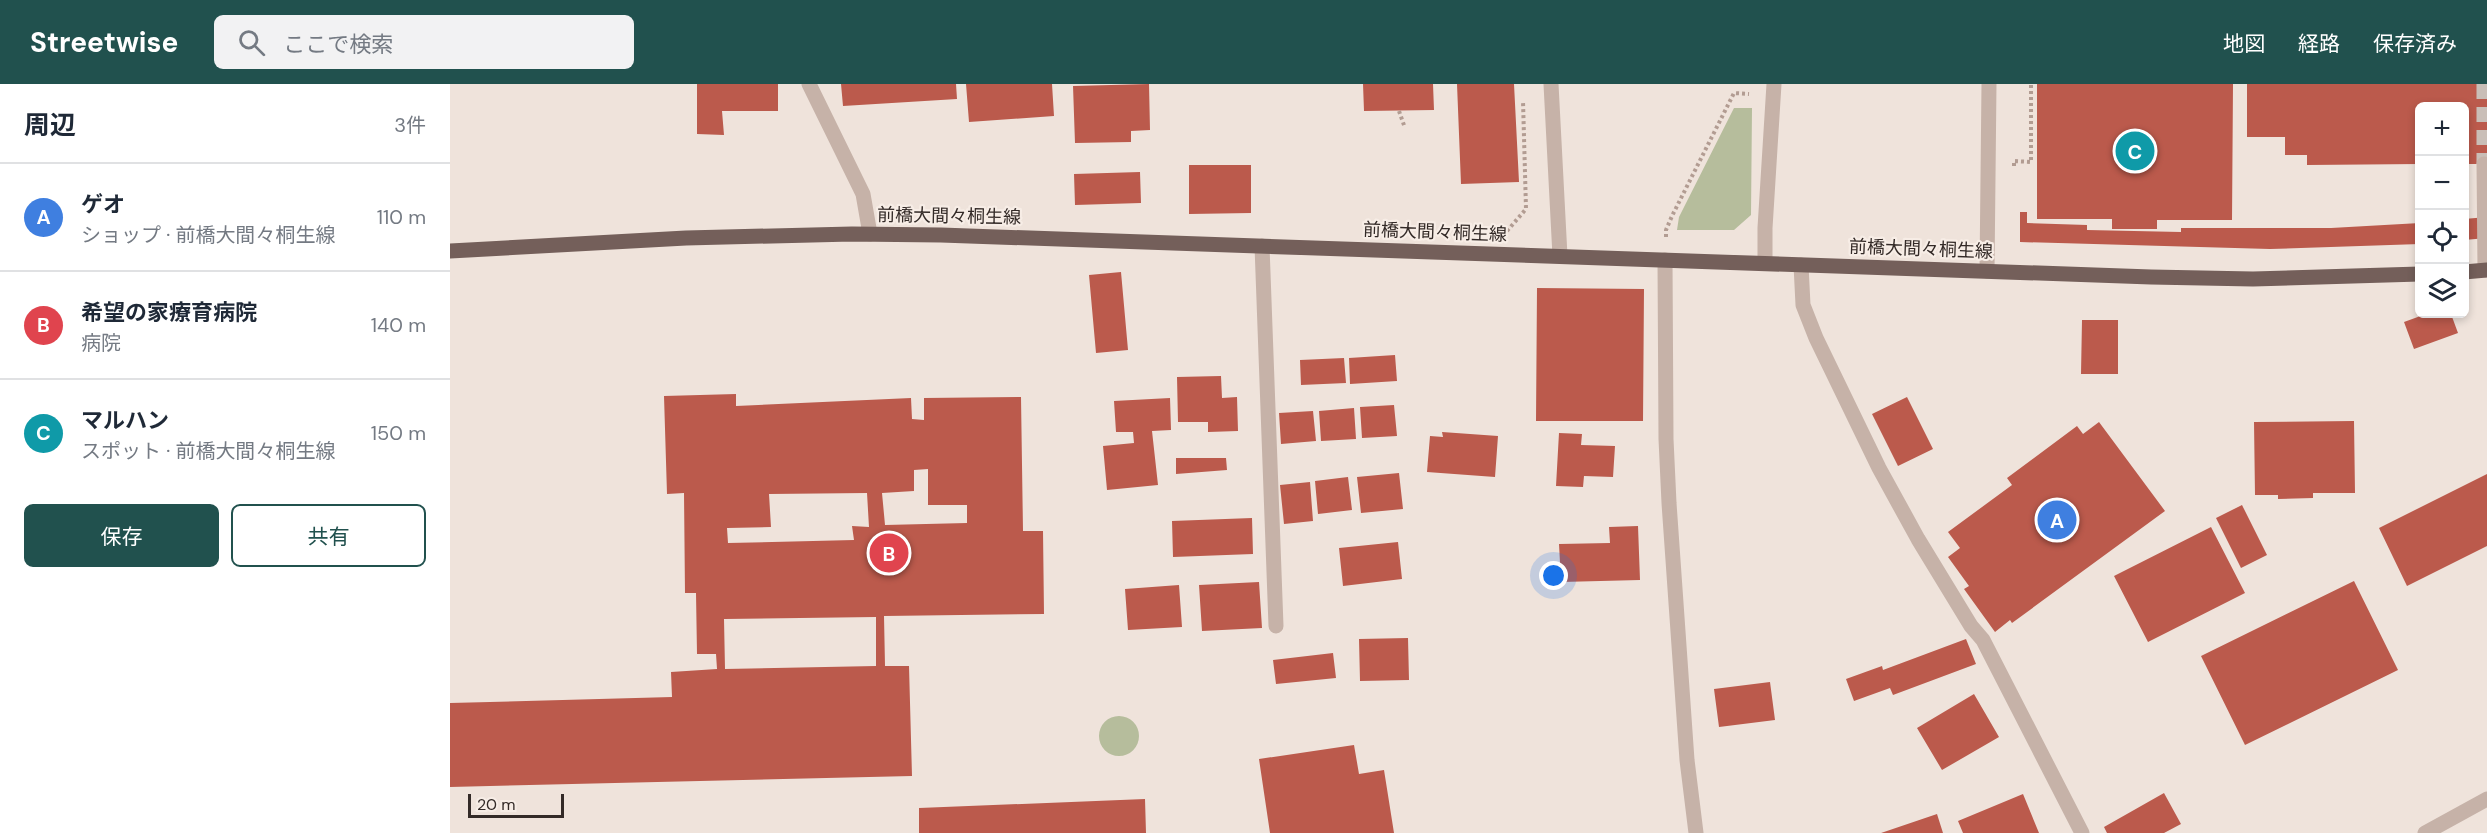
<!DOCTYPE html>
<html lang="ja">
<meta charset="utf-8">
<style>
body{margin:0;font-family:"DM Sans","Noto Sans JP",sans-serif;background:#f2f2f3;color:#1f2937}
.controls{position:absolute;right:18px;top:18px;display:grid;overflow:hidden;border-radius:9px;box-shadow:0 3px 9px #0003}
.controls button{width:54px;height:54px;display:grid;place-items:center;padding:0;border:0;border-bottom:2px solid #e0e1e3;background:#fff;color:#1f2937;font:30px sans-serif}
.scale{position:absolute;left:18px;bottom:15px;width:96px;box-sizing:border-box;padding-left:6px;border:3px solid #332a27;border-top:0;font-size:16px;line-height:21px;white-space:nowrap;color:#332a27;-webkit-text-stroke:4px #f7ede6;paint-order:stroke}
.you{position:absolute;left:1104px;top:492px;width:21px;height:21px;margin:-15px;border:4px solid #fff;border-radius:50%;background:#1a73e8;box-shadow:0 0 0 9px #1a73e833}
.badge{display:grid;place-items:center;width:39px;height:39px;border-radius:50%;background:#21514e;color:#fff;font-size:20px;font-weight:700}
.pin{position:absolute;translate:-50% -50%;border:3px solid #fff;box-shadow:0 2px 6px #0006}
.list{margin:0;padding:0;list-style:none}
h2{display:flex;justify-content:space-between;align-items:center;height:78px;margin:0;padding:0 24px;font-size:26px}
h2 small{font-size:20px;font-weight:400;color:#747a83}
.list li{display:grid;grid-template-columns:39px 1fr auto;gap:18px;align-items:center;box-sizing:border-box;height:108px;padding:0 24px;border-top:2px solid #e0e1e3}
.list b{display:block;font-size:22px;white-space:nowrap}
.list p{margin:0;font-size:20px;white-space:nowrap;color:#747a83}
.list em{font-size:20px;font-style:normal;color:#747a83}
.actions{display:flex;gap:12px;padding:18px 24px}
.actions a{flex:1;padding:14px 0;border:2px solid #21514e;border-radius:9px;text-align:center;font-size:21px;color:#21514e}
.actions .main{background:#21514e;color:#fff}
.icon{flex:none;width:33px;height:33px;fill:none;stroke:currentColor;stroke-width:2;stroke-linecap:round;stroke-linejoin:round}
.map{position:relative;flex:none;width:2037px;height:749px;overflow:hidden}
header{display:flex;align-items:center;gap:36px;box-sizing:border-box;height:84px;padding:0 30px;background:#21514e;color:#fff}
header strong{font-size:28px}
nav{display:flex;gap:33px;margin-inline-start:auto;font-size:21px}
.search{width:420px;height:54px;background:#f2f2f3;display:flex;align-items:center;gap:15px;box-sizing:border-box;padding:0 21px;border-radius:9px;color:#747a83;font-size:22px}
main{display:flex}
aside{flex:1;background:#fff}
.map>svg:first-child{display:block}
</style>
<header>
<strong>Streetwise</strong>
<div class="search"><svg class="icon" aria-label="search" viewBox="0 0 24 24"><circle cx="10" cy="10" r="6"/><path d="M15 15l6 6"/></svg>ここで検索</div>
<nav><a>地図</a><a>経路</a><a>保存済み</a></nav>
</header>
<main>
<aside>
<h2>周辺<small>3件</small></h2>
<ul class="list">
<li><span class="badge" style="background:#3f7fe0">A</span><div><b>ゲオ</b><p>ショップ · 前橋大間々桐生線</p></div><em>110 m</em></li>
<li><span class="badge" style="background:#e0444e">B</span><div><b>希望の家療育病院</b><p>病院</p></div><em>140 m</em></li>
<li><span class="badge" style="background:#0f9aa8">C</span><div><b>マルハン</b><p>スポット · 前橋大間々桐生線</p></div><em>150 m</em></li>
</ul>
<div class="actions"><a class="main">保存</a><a>共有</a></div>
</aside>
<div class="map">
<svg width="2037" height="749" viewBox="0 0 2037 749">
<rect width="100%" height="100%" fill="#efe3db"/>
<path fill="#b6bd9c" d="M1284,24H1302L1301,131L1284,146H1227L1229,133Z
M649 652a20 20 0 1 1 40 0a20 20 0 1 1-40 0Z"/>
<path fill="#bb5a4c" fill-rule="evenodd" d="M247,0H328V27H272L274,51L247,50Z
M391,0H506L507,15L393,22Z
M516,0H602L604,32L519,38Z
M699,0L700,46L681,47V58L625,59L623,2Z
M913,0H983L984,26L914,27Z
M1007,0H1064L1069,98L1011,100Z
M1587,0H1783L1782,136H1707V145H1662V135H1587Z
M1797,0H2037V80H2014V22H1970V80L1857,81V71H1835V53H1797Z
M739,81H801V129L739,130Z
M690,88L691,119L625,121L624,90Z
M1570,128H1577V139L1637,141V146L1731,148V144H1881L1970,139V160L1820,165L1570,158Z
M2037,133V154L2014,156V135Z
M671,188L678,266L646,269L639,191Z
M1087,204L1194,205L1193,337H1086Z
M1976,230H2001L2008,249L1964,265L1954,238Z
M1632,236H1668V290H1631Z
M945,271L947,297L900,300L899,274Z
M894,274L896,299L851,301L850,276Z
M771,292L772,314L787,313L788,347L758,348V338H728L727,293Z
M286,310V322L461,314L462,335L474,336V314L571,313L573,447H593L594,530L434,532L435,582H459L462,692L0,703V619L222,613L221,588L267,585L266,570H247L246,509H235L234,409L217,410L214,312ZM478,385V421H517V439L435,441L432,409L464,407V386ZM417,409L419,443L402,442L404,456L278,459L277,444L321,443L319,410ZM426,533V582L275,585L274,535Z
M1457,313L1483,365L1448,382L1422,330Z
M720,314L721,346L702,347L708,401L657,406L653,362L684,359L683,348H666L664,317Z
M944,321L947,352L912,354L910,323Z
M904,324L906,355L871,357L869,327Z
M863,327L866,357L831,360L829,329Z
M1904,337L1905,409H1863V414L1828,415V411H1805L1804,338Z
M1649,338L1715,427L1562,539L1560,536L1545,548L1514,505L1519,502L1498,473L1510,464L1498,448L1562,401L1557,394L1627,342L1633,350Z
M992,348L1048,352L1045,393L977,388L980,352L993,353Z
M1109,349L1132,350L1131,361L1165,362L1163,393L1134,392L1133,403L1106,402Z
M726,374H776L777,386L726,390Z
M949,389L953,425L911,429L907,393Z
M2037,390V462L1957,502L1929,444Z
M898,393L902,426L868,430L865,397Z
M860,398L863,437L834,440L830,401Z
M1792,421L1817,471L1791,484L1766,434Z
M802,434L803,470L723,473L722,437Z
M1188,442L1190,496L1111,498L1109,460L1160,459L1159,443Z
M1761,443L1795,509L1698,558L1664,492Z
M948,458L952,495L893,502L889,464Z
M1904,497L1948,586L1795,661L1751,572Z
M809,498L812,544L752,547L749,501Z
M729,501L732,543L678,546L675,505Z
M958,554L959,596L910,597L909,555Z
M1516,555L1526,580L1443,611L1440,604L1404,617L1396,595L1432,582L1433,586Z
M883,569L886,594L826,600L823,576Z
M1320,598L1325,636L1269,643L1264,605Z
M1524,610L1549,653L1492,686L1467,644Z
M904,661L909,690L934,686L944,749H820L809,675Z
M1714,709L1731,740L1714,749H1657L1654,743Z
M1573,710L1589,749H1513L1508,737Z
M695,715L696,749H469V724Z
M1487,730L1493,749H1431Z"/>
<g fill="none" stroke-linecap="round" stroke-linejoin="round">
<path stroke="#c9beb7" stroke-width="15" stroke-dasharray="15 8" stroke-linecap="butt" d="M2034,0V80"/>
<path stroke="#b29c92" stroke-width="4" stroke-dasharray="3 3" stroke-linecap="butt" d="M949,27L955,44
M1564,82V77L1581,78V0
M1057,147L1076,125L1073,17
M1216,153V146L1222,132L1284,9L1299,10"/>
<path stroke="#c6b2a8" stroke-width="15" d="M359,0L413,110L420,150
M1101,0L1110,172
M2034,80L2035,186
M812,162L826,542
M1215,176L1216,355L1219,419L1237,676L1246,749
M1315,179V144L1324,0
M1351,181L1353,221L1366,254L1429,384L1468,455L1521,542L1533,556L1632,749
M1537,187L1539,0
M1975,749L2037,715"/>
<path stroke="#745f5a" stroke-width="15" d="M0,167L236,154L402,150L491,151L1701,193L1803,195L1970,190
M2014,188L2037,186"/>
</g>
<g text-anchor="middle" stroke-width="4.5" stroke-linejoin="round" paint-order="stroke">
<g font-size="18" fill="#332a27" stroke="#f7ede6">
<text transform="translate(499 132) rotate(1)" y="6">前橋大間々桐生線</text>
<text transform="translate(985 148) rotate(2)" y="6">前橋大間々桐生線</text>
<text transform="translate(1471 165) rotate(2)" y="6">前橋大間々桐生線</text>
</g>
</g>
</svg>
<div class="controls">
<button>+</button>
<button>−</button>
<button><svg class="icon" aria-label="locate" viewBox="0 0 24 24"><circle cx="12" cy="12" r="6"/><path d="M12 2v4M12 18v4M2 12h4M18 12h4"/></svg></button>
<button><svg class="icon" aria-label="layers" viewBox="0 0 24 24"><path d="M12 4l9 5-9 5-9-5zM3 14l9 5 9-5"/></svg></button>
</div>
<div class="scale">20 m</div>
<div class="you"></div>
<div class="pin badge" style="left:1607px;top:436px;background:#3f7fe0">A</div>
<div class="pin badge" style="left:439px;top:469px;background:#e0444e">B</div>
<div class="pin badge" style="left:1685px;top:67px;background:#0f9aa8">C</div>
</div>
</main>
